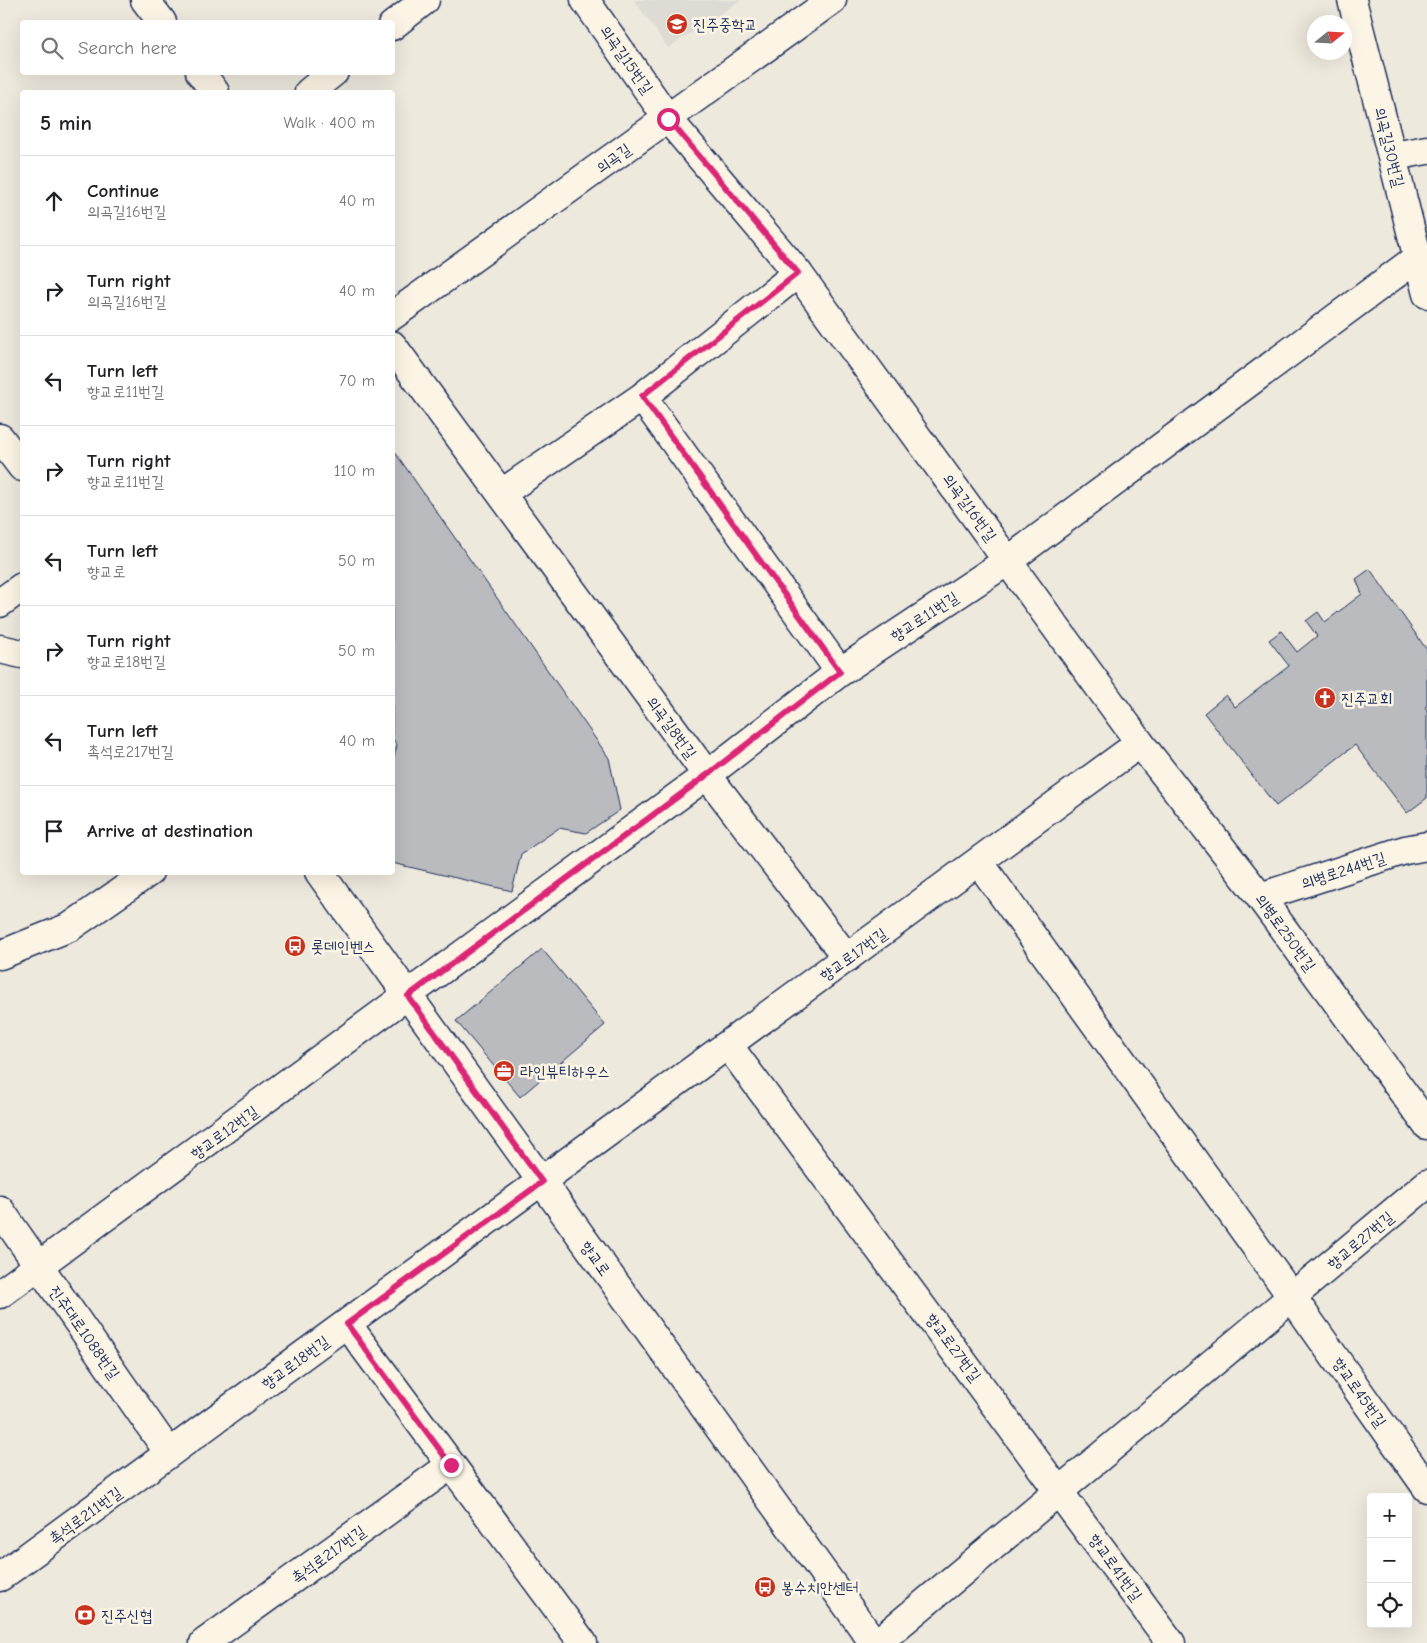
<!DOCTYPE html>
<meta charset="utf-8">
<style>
body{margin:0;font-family:"Comic Neue","Poor Story",sans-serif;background:#f2f2f2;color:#202124}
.controls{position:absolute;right:15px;bottom:15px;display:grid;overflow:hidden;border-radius:5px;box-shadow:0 5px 20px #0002}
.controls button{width:45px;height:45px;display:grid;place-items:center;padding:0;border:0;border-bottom:1px solid #e0e0e0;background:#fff;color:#202124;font:25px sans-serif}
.compass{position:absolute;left:1307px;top:15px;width:45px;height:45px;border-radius:50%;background:#fff;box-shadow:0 5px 20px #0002;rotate:72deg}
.stop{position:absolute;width:15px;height:15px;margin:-11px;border:4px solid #db2777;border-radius:50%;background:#fff}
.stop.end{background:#db2777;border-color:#fff;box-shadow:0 1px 5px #0008}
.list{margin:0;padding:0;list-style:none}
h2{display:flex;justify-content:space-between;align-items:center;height:65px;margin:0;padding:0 20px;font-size:21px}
h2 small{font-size:16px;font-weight:400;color:#757577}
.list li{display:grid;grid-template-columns:32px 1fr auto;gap:15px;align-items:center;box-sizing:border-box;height:90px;padding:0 20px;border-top:1px solid #e0e0e0}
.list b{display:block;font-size:19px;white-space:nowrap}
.list p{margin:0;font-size:16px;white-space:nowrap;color:#757577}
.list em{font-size:16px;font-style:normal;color:#757577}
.icon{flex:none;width:28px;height:28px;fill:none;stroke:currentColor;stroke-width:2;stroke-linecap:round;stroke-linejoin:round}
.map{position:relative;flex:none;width:1427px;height:1643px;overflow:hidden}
.search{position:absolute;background:#fff;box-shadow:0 5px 20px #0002;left:20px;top:20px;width:375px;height:55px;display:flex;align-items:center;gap:12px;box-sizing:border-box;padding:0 18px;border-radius:5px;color:#757577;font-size:19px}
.panel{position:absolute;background:#fff;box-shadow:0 5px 20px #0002;left:20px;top:90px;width:375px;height:785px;border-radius:5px}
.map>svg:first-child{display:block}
</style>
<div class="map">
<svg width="1427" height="1643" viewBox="0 0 1427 1643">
<rect width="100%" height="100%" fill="#eee9dd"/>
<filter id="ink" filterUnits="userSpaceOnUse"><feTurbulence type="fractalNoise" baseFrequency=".02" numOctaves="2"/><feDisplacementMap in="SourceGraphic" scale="10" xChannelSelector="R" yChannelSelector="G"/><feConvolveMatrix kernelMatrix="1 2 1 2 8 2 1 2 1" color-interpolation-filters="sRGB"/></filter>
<g filter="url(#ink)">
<path fill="#dedbd4" d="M634,0H741L668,48Z"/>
<path fill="#babbbe" stroke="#1b2f5e" d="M392,448L609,758L620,810L586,833L559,828L521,854L512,891L392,863V763L397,745L392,738Z
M1370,569L1427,650V706L1425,707L1427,710V798L1407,813L1355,745L1276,806L1204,713L1226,695L1235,707L1289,666L1269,640L1281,631L1297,652L1317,636L1306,621L1318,612L1325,622L1362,594L1356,579Z
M542,949L605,1025L520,1097L456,1021Z"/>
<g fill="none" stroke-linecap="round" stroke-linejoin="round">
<g stroke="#1b2f5e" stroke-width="31">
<path id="minor" d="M145,0L162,22
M1352,0L1427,294
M392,26L425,0
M200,72L215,92
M309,92L334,72
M1393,156L1427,150
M392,345L707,775L847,958
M642,397L840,672
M502,493L642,397L798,273
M979,862L1292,1297L1427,1488
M1260,897L1405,850L1427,846
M0,955L70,927L149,872
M728,1045L1171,1643
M0,1210L169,1453
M0,1294L707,775L840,672L1009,560L1417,258
M347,1324L583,1643
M0,1577L1140,743
M204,1643L451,1465
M877,1643L1427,1184"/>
</g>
<g stroke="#1b2f5e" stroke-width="31">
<path id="tertiary" d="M585,0L668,119L798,273L1140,743L1260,897L1427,1125
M392,316L832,0
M0,438L22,467
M0,603L22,587
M0,649L22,654
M319,872L874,1643"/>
</g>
<use href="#minor" stroke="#fcf5e5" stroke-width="28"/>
<use href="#tertiary" stroke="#fcf5e5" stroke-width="28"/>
</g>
</g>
<g fill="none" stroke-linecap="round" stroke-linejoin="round" filter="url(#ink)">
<path stroke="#db2777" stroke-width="6" d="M451,1465L347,1324L542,1182L408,996L707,775L840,672L642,396L798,273L668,119"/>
</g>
<defs>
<g id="school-disc" transform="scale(1.125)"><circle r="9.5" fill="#c8321e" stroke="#fcf5e5"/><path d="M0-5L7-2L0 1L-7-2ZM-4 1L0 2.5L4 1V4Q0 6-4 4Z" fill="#fff"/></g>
<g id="church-disc" transform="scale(1.125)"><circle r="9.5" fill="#c8321e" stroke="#fcf5e5"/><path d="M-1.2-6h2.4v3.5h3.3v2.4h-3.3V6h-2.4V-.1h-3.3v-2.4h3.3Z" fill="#fff"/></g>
<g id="bus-disc" transform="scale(1.125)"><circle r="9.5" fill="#c8321e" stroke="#fcf5e5"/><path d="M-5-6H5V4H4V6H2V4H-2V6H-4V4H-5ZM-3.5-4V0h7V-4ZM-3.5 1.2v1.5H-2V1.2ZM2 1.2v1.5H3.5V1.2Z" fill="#fff"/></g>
<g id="office-disc" transform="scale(1.125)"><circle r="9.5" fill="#c8321e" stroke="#fcf5e5"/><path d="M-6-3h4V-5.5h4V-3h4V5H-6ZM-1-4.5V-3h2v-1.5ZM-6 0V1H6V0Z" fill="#fff"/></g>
<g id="bank-disc" transform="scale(1.125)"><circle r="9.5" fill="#c8321e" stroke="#fcf5e5"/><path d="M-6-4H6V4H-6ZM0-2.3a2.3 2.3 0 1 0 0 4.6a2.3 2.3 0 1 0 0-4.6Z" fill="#fff"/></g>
</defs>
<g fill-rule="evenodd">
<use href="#school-disc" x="677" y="24"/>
<use href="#church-disc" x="1325" y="698"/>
<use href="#bus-disc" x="295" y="946"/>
<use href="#office-disc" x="504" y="1071"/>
<use href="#bus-disc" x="765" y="1587"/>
<use href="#bank-disc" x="85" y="1615"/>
</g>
<g text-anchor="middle" stroke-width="5" stroke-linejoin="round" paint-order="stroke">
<g font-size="16" fill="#1b2f5e" stroke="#fcf5e5" text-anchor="start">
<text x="693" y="30">진주중학교</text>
<text x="1341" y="704">진주교회</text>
<text x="311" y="952">롯데인벤스</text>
<text x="520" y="1077">라인뷰티하우스</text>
<text x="781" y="1593">봉수치안센터</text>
<text x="101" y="1621">진주신협</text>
</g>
<g font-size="16" fill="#1b2f5e" stroke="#fcf5e5">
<text transform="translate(627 59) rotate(55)" y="6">의곡길15번길</text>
<text transform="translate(1390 147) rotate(76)" y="6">의곡길30번길</text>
<text transform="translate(613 158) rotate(-36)" y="6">의곡길</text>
<text transform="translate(970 507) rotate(54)" y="6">의곡길16번길</text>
<text transform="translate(924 616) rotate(-33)" y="6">향교로11번길</text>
<text transform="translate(672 727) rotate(54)" y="6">의곡길8번길</text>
<text transform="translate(1343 870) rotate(-18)" y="6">의병로244번길</text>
<text transform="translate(1286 932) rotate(54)" y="6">의병로250번길</text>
<text transform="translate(853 954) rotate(-36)" y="6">향교로17번길</text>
<text transform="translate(224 1132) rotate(-36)" y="6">향교로12번길</text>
<text transform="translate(1360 1240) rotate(-40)" y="6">향교로27번길</text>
<text transform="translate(596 1258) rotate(54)" y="6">향교로</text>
<text transform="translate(85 1332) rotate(55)" y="6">진주대로1088번길</text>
<text transform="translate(954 1347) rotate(53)" y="6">향교로27번길</text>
<text transform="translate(295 1362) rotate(-36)" y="6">향교로18번길</text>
<text transform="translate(1360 1392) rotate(55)" y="6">향교로45번길</text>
<text transform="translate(85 1515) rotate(-36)" y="6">촉석로211번길</text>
<text transform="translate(328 1554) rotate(-36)" y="6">촉석로217번길</text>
<text transform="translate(1116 1567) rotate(54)" y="6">향교로41번길</text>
</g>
</g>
</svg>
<div class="controls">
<button>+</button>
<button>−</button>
<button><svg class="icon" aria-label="locate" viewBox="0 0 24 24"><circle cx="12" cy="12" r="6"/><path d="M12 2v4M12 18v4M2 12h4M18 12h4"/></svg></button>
</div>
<svg class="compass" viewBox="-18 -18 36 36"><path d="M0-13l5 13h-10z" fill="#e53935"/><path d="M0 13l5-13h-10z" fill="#757577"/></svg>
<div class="stop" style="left:668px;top:119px"></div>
<div class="stop end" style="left:451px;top:1465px"></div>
<div class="search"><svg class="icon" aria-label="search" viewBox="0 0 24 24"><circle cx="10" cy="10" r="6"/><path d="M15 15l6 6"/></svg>Search here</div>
<section class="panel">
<h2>5 min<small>Walk · 400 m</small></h2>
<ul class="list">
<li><svg class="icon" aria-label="ahead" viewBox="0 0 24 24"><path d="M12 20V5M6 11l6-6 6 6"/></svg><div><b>Continue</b><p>의곡길16번길</p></div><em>40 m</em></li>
<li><svg class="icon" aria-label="right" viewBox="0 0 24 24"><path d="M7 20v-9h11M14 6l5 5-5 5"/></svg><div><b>Turn right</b><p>의곡길16번길</p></div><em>40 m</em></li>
<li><svg class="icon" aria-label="left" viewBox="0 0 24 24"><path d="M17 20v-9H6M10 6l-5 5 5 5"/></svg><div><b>Turn left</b><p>향교로11번길</p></div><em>70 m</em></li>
<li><svg class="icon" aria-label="right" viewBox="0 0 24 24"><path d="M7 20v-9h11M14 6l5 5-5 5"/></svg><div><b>Turn right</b><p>향교로11번길</p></div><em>110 m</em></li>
<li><svg class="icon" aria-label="left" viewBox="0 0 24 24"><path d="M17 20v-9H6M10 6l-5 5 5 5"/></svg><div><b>Turn left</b><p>향교로</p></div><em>50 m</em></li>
<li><svg class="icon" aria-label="right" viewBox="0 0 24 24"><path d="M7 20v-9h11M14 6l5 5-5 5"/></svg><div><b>Turn right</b><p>향교로18번길</p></div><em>50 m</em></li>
<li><svg class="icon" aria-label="left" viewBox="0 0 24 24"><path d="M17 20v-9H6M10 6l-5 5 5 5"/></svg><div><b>Turn left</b><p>촉석로217번길</p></div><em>40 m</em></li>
<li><svg class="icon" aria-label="arrive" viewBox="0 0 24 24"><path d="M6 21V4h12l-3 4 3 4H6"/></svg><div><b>Arrive at destination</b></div></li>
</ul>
</section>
</div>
